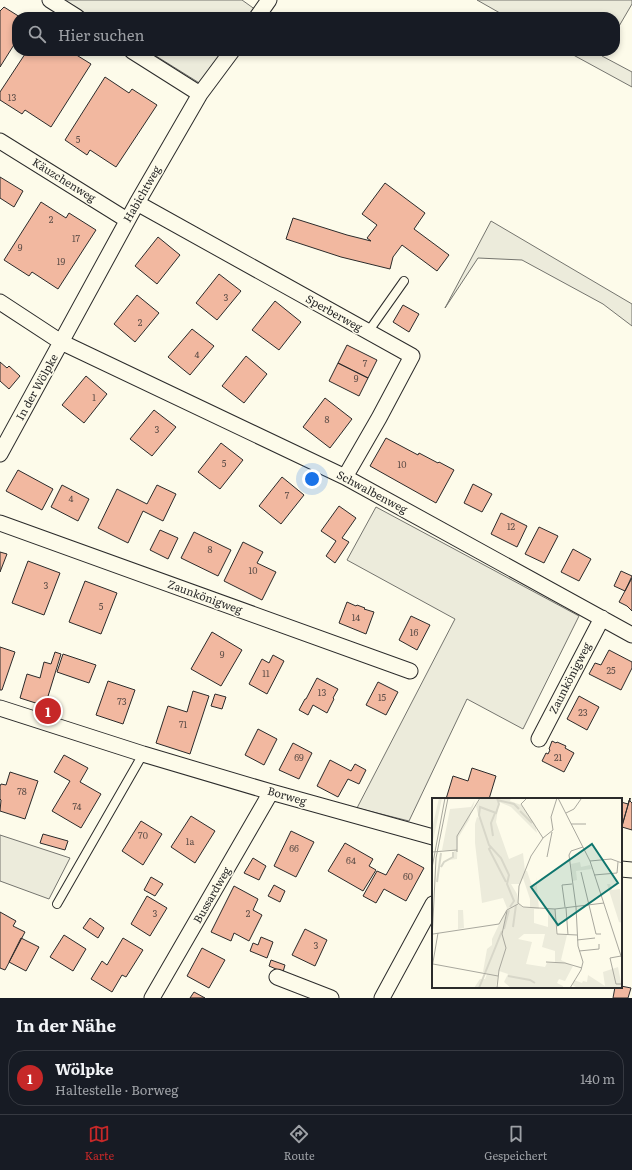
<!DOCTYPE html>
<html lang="de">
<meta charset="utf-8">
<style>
body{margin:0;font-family:Literata,serif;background:#242831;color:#f1f3f6}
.you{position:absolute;left:312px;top:479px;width:14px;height:14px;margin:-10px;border:3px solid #fff;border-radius:50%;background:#1a73e8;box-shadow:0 0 0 6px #1a73e833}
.badge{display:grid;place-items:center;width:26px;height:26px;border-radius:50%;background:#c62828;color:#fff;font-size:13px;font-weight:700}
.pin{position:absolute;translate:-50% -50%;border:2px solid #fff;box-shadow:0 1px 4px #0006}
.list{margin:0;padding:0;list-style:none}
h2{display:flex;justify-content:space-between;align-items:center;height:52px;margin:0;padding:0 16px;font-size:17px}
h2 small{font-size:13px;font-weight:400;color:#9ea1a6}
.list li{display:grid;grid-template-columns:26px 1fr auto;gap:12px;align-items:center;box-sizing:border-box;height:56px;margin:0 8px 8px;padding:0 8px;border:1px solid #363941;border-radius:16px}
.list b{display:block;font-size:15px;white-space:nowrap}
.list p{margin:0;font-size:13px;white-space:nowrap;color:#9ea1a6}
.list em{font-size:13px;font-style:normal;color:#9ea1a6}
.icon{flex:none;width:22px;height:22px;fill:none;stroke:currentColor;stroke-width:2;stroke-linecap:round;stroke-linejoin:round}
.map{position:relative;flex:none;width:632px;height:998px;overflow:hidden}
.search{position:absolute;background:#171b24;box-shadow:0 2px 6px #0003;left:12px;right:12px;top:12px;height:44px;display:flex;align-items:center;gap:10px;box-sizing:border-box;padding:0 14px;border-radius:16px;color:#9ea1a6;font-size:15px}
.sheet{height:116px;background:#171b24}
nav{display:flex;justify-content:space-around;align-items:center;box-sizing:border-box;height:56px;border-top:1px solid #363941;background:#171b24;font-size:11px;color:#9ea1a6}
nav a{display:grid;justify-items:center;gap:2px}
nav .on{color:#c62828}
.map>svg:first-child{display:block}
</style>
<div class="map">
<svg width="632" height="998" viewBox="0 0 632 998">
<rect width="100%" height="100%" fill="#fdfbea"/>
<path fill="#ecebdb" stroke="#74746e" d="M64,0H242L256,10L251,17H92Z
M477,0H632V4L615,33V17H507Z
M148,51H226L201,84Z
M566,51H605L602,56L632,72V87Z
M491,221L632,304V326L603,304L522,260L478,258L445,308Z
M376,507L579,616L523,729L467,699L409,821L357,808L455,619L347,560Z
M0,835L70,858L49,899L0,881Z"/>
<path fill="#f2b8a0" stroke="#2b2b2b" d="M4,7L20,17H17V40L0,67V11Z
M27,51H59L63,53L64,51H70L91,64L51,127L25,110L22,114L0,100V92Z
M105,77L129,93L132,89L157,105L116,167L90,150L87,155L65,140Z
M0,177L23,191L14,207L0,198Z
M385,183L425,213L414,229L449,255L437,271L402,245L393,257L390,269L341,257L286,239L293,218L347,235L371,241L367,238L377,225L362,214Z
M41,202L66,218L69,213L96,230L58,289L32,272L29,276L4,260Z
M158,237L180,255L157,284L135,266Z
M219,274L241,291L217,320L196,303Z
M137,295L159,313L135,342L114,324Z
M275,301L301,322L279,350L252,330Z
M403,305L419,314L409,332L393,322Z
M192,329L214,346L190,375L168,357Z
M347,345L377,360L368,378L338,363Z
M246,356L267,374L244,403L222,386Z
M0,362L7,368L9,366L20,376L9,389L0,381Z
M338,363L368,378L359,396L329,381Z
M86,376L107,394L84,423L62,405Z
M325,398L352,419L330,448L303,427Z
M154,410L176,427L152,456L130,439Z
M386,438L418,455L419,453L438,463L439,462L454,470L436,503L370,466Z
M221,443L243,460L220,489L198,472Z
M18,470L53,489L42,510L6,491Z
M282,477L304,495L281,524L259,506Z
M473,484L492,494L482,512L464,503Z
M62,485L89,499L78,521L51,507Z
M157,485L176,494L163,521L143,511L128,543L98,528L117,489L147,504Z
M339,506L356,518L342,538L349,542L335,563L326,556L336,541L321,531Z
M501,513L527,526L517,547L491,534Z
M539,527L558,536L544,563L525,554Z
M160,530L178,538L168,559L150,550Z
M194,532L231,550L218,576L181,558Z
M243,542L263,552L257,563L276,572L262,600L224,581Z
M573,549L591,559L579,581L561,572Z
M0,552L7,554L0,572Z
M28,561L60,573L44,615L12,603Z
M621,571L632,576L625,591L614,586Z
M632,578V611L627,606L619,602Z
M85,581L117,593L101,634L69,622Z
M347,602L356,606L357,605L365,608L364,609L374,612L366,634L339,623Z
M411,616L430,625L417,650L399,640Z
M212,632L242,650L221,686L191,669Z
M0,647L15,652L2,690H0Z
M609,650L632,662V668L621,690L589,674L595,663L601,665Z
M55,652L61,654L45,706L20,698L27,674L40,678L44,662L51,664Z
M63,654L96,665L89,683L57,672Z
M273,655L284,661L267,694L249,684L262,659L269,663Z
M317,678L338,689L333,698L334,699L327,713L313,705L308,715L299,710L305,699H306Z
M108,681L135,690L123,724L96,715Z
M378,682L398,692L386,715L366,705Z
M193,691L209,696L190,754L156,743L168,706L187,712Z
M215,694L226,697L222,709L211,706Z
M579,696L599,707L587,730L567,719Z
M258,729L277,739L264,765L245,755Z
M552,741L556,743L557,742L566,746L565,748L574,753L564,772L542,761L546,753L548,754L550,750L549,749Z
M293,743L312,753L299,779L279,770Z
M64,755L88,768L80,782L101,794L81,828L52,811L70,781L54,772Z
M330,760L351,771L355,764L366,770L359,784L348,779L338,797L317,786Z
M472,768L496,776L489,799H446L453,776L468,781Z
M10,772L38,781L25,819L0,811L1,800L0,799V786L1,784L6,785Z
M630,798V801L632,803V830L622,827L621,830Z
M630,798L621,829V802L628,804Z
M191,816L215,831L195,863L171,847Z
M141,821L162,834L143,865L122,851Z
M291,831L314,842L296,877L274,866Z
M43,834L68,841L65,850L40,843Z
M345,843L373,859L369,866L376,870L363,891L328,871Z
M398,854L424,868L406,901L384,889L376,903L363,896L377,871L386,875Z
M253,858L266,866L259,880L244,873Z
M151,877L163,884L155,896L144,890Z
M274,885L285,891L280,902L268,896Z
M234,886L258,899L253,910L262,915L249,941L234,933L231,941L211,932Z
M147,896L167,908L150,936L131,924Z
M0,912L16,921L13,926L25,932L5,970L0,968Z
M90,918L104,928L98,938L83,928Z
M305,929L327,940L315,966L292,955Z
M64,935L86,949L73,971L50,957Z
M261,937L273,942L267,958L250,951L253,943L258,945Z
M21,938L39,947L26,971L9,962Z
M123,938L143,950L126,977L122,975L112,992L91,979L102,961L107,965Z
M202,948L225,960L209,988L187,976Z
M271,960L285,965L283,972L269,966Z
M621,986L631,988L628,998H613L615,987H621Z
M194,992L205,998H190Z"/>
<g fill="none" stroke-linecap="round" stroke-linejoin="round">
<g stroke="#2b2b2b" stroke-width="10">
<path id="lane" d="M368,332L404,281
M57,904L143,754"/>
</g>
<g stroke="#2b2b2b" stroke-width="17">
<path id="street" d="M50,0L77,17
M257,17L269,0
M132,51L200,94
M0,141L127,220
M137,203L412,356L379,418L345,477
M0,302L61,342L345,477L632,635
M0,454L137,203L200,94L232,51
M0,523L410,671
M0,708L143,754L271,792L433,837
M539,739L602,618
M621,869L632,870
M277,977L331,998
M152,998L271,792
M382,998L433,904"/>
</g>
<use href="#lane" stroke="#fdfbea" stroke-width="8"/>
<use href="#street" stroke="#fdfbea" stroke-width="15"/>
</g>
<g text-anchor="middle" stroke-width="3" stroke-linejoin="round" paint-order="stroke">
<g font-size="9" fill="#5d4e48">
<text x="12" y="101">13</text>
<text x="78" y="143">5</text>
<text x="51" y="223">2</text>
<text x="76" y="242">17</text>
<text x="20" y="251">9</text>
<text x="61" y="265">19</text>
<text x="226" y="301">3</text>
<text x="140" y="326">2</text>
<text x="197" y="358">4</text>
<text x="365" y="367">7</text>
<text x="356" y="382">9</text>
<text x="94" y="401">1</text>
<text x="327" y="423">8</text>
<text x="157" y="433">3</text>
<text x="224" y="467">5</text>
<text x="402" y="468">10</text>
<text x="287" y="499">7</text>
<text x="71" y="502">4</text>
<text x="511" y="530">12</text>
<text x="210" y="553">8</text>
<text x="253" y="574">10</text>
<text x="46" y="589">3</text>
<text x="101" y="610">5</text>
<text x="356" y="621">14</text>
<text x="414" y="636">16</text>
<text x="222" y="658">9</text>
<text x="611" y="674">25</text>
<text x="266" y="677">11</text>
<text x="322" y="696">13</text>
<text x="382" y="701">15</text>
<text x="122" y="705">73</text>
<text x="583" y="716">23</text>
<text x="183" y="728">71</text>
<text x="299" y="761">69</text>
<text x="558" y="761">21</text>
<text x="22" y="795">78</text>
<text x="77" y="810">74</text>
<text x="143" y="839">70</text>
<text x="190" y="845">1a</text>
<text x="294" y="852">66</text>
<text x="351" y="864">64</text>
<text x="408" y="880">60</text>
<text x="155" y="917">3</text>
<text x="248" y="917">2</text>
<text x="316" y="949">3</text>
</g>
<g font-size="11" fill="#2b2b2b" stroke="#fdfbea">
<text transform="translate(64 180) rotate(32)" y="4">Käuzchenweg</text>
<text transform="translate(142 194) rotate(-60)" y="4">Habichtweg</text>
<text transform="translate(334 313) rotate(29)" y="4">Sperberweg</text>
<text transform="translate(37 387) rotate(-61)" y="4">In der Wölpke</text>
<text transform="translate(372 492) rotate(28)" y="4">Schwalbenweg</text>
<text transform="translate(205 597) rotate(20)" y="4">Zaunkönigweg</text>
<text transform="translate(570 678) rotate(-63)" y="4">Zaunkönigweg</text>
<text transform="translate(287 796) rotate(16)" y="4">Borweg</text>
<text transform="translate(212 895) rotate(-60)" y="4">Bussardweg</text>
</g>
</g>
<g transform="translate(432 798)">
<rect width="190" height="190" fill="#fdfbea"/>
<path d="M7,0H10L0,48V31ZM49,0H79L78,3L89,7L103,26L105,35L79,9L67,4L64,24L77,61L91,55L93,73H95L100,88H104V79L107,111H102V125L116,129V111H123L124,136L135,137L129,162L141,168L133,183L127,181L125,185L131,188V190H79L72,184L76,176L67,173L64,188L76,190H42L48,181H53L55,176L51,174L55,151L60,147V141L75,110L71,100L50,105L43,45V26L45,19L47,20L44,8ZM91,80L98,101V110H91L86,105L85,96L79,86H88ZM92,136H113L110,149L123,153V165H115L113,169L94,166L100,144L86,141ZM43,2L37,22L26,40L25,61L17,62L21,60L22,53L10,52L18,11L39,9ZM148,64L149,69L158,67L160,71L144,73L145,82L141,83L139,66ZM175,86H178L180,92L188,91L190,125L187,124ZM26,112H31L32,130L26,131ZM186,169L190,190H146L140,187L142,182L150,185L151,183L155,184L156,177L173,188L171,174Z" fill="#ecebdb" fill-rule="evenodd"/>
<path fill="none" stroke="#d8d7c9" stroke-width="2" d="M65,0L67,6L64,15L48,9L47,17L57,47L69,60L77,77L75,86L82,103L78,109M65,2L82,6L87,11M88,13L100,25M61,38L59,25L63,15M59,49L57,51L74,84M9,69L12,64L21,59V54M5,84L9,55M81,129L84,107M72,131L77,112M76,178L98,182L103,185M47,190L70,133"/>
<path fill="none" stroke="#a9a89e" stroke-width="1" d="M95,0L89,6L111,40M126,0L158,63L190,161M134,15L142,11L149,1M139,26H154M0,54L25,52M25,54V38L48,0M115,59L120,34M158,63L179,61L190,65M0,70L13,0M149,74L164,136H169M162,77L185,75L186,64M86,105L87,88L99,58L111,40L121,32L119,19L125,0M86,105L91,109L123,111L172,105M133,109L130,87L140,86M134,110L136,137M123,111L125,136L145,137M1,136L67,126L75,112L86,106M0,142L4,60L16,0M145,142L163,140M147,153L167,151V146M189,158L178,160L184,186H190M114,164L133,165L150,170M1,166L66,178M0,170L6,135M65,190L67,172L74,150L70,136L75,113M138,190L149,172L151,164L146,148L144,109L137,57L139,53L151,49"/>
<path fill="#0f766e" fill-opacity="0.15" stroke="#0f766e" stroke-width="2" d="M160,46L186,85L126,127L99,89Z"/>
<rect width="190" height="190" fill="none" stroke="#2b2b2b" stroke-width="2"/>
</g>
</svg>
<div class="you"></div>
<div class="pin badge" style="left:48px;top:711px">1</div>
<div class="search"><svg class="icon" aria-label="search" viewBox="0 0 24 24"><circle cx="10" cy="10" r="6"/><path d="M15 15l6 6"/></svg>Hier suchen</div>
</div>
<section class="sheet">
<h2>In der Nähe<small></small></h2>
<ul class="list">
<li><span class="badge">1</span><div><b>Wölpke</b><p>Haltestelle · Borweg</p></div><em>140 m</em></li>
</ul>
</section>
<nav>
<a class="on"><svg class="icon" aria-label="map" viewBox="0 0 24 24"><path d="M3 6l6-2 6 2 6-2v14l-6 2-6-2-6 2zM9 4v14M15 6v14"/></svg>Karte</a>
<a><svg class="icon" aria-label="directions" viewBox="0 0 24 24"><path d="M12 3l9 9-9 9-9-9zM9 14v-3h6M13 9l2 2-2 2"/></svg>Route</a>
<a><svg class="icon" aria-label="saved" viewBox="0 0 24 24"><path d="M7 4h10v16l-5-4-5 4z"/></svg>Gespeichert</a>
</nav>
